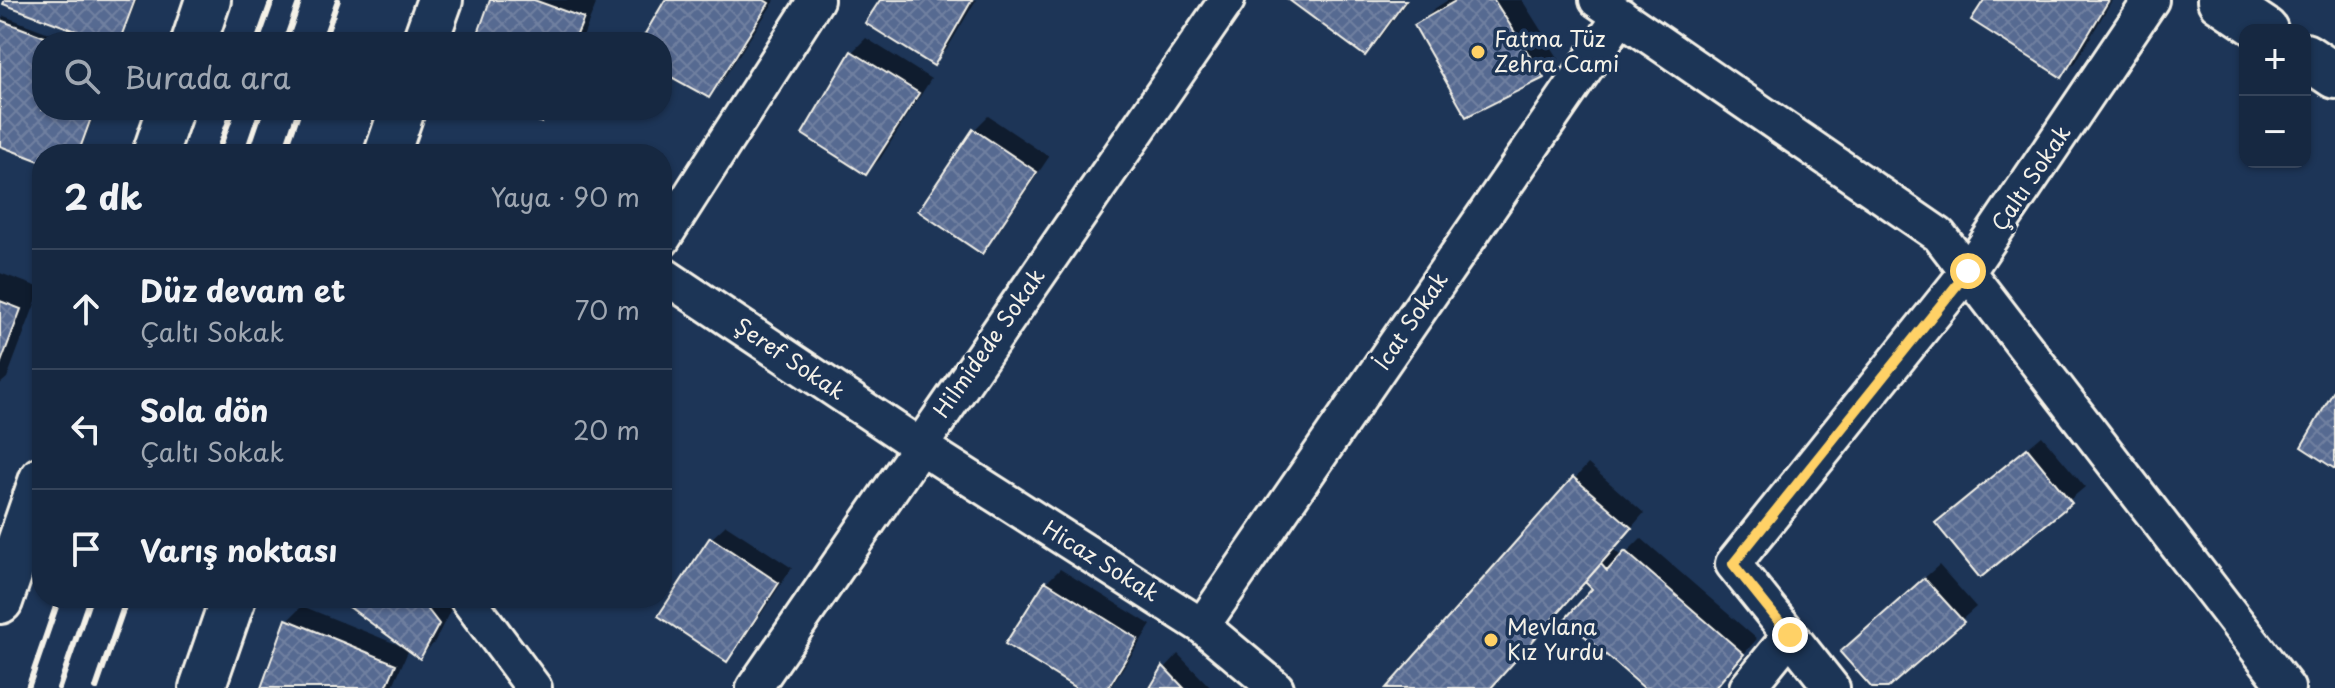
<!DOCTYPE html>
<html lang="tr">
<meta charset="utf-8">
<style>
body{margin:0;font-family:"Playpen Sans",sans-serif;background:#1f3048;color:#f1f3f6}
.controls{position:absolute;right:24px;top:24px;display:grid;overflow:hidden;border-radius:16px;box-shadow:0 2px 6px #0004}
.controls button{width:72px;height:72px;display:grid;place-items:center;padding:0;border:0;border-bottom:2px solid #35445a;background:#162841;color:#f1f3f6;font:40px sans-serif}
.stop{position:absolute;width:24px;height:24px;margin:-18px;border:6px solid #ffd166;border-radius:50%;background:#fff}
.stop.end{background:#ffd166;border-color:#fff;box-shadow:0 2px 8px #0008}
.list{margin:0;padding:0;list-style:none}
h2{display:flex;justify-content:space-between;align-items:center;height:104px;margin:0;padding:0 32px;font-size:34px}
h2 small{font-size:26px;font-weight:400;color:#9ea6b1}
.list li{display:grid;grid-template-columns:52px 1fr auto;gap:24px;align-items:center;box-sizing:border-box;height:120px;padding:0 32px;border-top:2px solid #35445a}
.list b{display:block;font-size:30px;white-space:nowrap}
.list p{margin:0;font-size:26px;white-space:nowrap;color:#9ea6b1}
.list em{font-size:26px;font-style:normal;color:#9ea6b1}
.icon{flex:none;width:44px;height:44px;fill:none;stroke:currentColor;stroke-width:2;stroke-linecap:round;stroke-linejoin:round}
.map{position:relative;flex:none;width:2335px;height:688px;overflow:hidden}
.search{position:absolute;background:#162841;box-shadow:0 2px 6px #0004;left:32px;top:32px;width:640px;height:88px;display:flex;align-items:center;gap:20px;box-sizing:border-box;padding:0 28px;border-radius:32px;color:#9ea6b1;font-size:30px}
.panel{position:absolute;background:#162841;box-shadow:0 2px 6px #0004;left:32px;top:144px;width:640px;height:464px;border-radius:32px}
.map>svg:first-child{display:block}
</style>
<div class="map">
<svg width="2335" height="688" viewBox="0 0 2335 688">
<defs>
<pattern id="building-cross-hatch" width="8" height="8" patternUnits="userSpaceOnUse" patternTransform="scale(2)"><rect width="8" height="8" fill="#576a91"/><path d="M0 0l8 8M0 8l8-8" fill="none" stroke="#7080a0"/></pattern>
</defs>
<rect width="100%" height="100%" fill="#1d3557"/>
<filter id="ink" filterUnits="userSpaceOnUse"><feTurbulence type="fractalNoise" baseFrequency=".0125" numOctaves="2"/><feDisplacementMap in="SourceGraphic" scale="16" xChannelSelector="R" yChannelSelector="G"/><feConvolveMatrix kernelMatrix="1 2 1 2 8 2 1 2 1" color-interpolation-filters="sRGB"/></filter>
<g filter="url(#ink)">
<path fill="#0007" d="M7,0H137L119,42H112Z
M492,0H585L596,4L581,42H477Z
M668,0H775L722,81L708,95L662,70V42H643Z
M882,0H976L947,49L933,63Z
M1292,0H1408L1379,40L1365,54Z
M1448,0H1522L1559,59L1542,76L1416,26L1434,9Z
M1986,0H2112L2076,62L2062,75Z
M4,16L73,42H42V110H96L79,154H42V160L0,144V19Z
M866,38L931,79L880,159L866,173L852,52Z
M988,116L1049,157L995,237L982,251L974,130Z
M0,273L41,288L7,378L0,384Z
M2042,436L2085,487L1981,575L1938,523Z
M1588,464L1644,513L1613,549L1622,557L1641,538L1757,639L1714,688H1647L1594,588L1586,580L1490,688H1388Z
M726,525L792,568L740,645L726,659L712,538Z
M1939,565L1976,607L1885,688H1875L1857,638Z
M1060,569L1151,625L1110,688H1080L1046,583Z
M341,598H443L451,609L434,643L420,657L409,649L392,688H263L288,620L302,606L406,648Z
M1178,654L1211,688H1152L1165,668Z"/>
<path fill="url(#building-cross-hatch)" stroke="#f4f1e8" stroke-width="2" d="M5,0H135L119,42H106L3,4Z
M490,0H534L584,18L574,42H475Z
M665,0H764L769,3L709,98L662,72V42H640Z
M880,0H972L934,66L865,23Z
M1289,0H1406L1365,56Z
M1457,0H1494L1544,78L1466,117L1414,25Z
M1984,0H2109L2062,78L1971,20Z
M0,20L58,42H42V110H94L78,154H42V162L0,146Z
M851,51L919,93L866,175L802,134Z
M511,110H547L542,123Z
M973,129L1037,172L982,254L918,211Z
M0,301L21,309L0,365Z
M2335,389V469L2301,447Z
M2027,448L2072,503L1980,578L1935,523Z
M1573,477L1632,528L1585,582L1491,688H1386Z
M710,537L779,583L727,662L658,616Z
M1625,551L1744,654L1715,688H1644L1565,619L1592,589L1585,582L1601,564L1607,571Z
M1924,578L1964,622L1888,688H1872L1840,652Z
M1045,581L1138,639L1108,688H1076L1005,644Z
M337,598H419L439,624L420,659Z
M286,619L396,664L386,688H261Z
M1163,666L1184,688H1150Z"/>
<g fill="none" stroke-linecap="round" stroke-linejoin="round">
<g stroke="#f4f1e8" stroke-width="40">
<path id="street" d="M1597,0L1939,235L2287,688
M662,240L816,0
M662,274L918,445L1202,626L1276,688
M467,598L534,688
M1202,626L1621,16
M1790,635L1832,688
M754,688L1227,0
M1747,688L1790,635L1733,564L1968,271L2151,0"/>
</g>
<g stroke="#f4f1e8" stroke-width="50">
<path id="secondary" d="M2220,0L2265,30
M194,42L208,0
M425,42L440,0
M2305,56L2335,76
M155,154L170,110
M387,154L402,110
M0,601L42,479
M202,688L233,598"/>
</g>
<use href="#street" stroke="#1d3557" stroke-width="34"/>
<use href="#secondary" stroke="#1d3557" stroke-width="44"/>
<path stroke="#f4f1e8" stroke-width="6" d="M257,42L272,0
M285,42L300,0
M323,42L338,0
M217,154L233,110
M246,154L261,110
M284,154L299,110
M28,688L59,598
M59,688L90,598
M96,688L127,598"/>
</g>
</g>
<g fill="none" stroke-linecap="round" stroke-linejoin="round" filter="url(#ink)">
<path stroke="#ffd166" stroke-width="10" d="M1790,635L1733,564L1968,271"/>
</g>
<g fill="#ffd166" stroke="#1d3557" stroke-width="3">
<circle cx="1478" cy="52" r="8"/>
<circle cx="1491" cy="640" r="8"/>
</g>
<g text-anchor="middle" stroke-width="7" stroke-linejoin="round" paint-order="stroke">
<g font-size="22" fill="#f4f1e8" stroke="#1d3557" text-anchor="start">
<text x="1494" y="47">Fatma Tüz<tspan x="1494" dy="25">Zehra Cami</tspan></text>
<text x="1507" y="635">Mevlana<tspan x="1507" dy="25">Kız Yurdu</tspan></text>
</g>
<g font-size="22" fill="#f4f1e8" stroke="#1d3557">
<text transform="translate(2031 178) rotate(-56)" y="8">Çaltı Sokak</text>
<text transform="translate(1411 321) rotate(-56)" y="8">İcat Sokak</text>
<text transform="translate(989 343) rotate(-55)" y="8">Hilmidede Sokak</text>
<text transform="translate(790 359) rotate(34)" y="8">Şeref Sokak</text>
<text transform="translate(1101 561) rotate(32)" y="8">Hicaz Sokak</text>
</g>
</g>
</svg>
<div class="controls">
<button>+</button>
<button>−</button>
</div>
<div class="stop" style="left:1968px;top:271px"></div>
<div class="stop end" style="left:1790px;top:635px"></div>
<div class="search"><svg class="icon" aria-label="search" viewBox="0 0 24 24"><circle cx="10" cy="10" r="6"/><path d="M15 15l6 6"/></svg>Burada ara</div>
<section class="panel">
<h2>2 dk<small>Yaya · 90 m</small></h2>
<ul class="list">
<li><svg class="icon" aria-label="ahead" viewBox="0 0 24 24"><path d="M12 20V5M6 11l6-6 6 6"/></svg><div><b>Düz devam et</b><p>Çaltı Sokak</p></div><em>70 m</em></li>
<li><svg class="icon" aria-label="left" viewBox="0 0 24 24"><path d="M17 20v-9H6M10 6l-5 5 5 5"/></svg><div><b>Sola dön</b><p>Çaltı Sokak</p></div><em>20 m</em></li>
<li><svg class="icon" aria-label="arrive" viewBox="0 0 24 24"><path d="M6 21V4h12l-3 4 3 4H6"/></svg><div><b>Varış noktası</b></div></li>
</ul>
</section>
</div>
